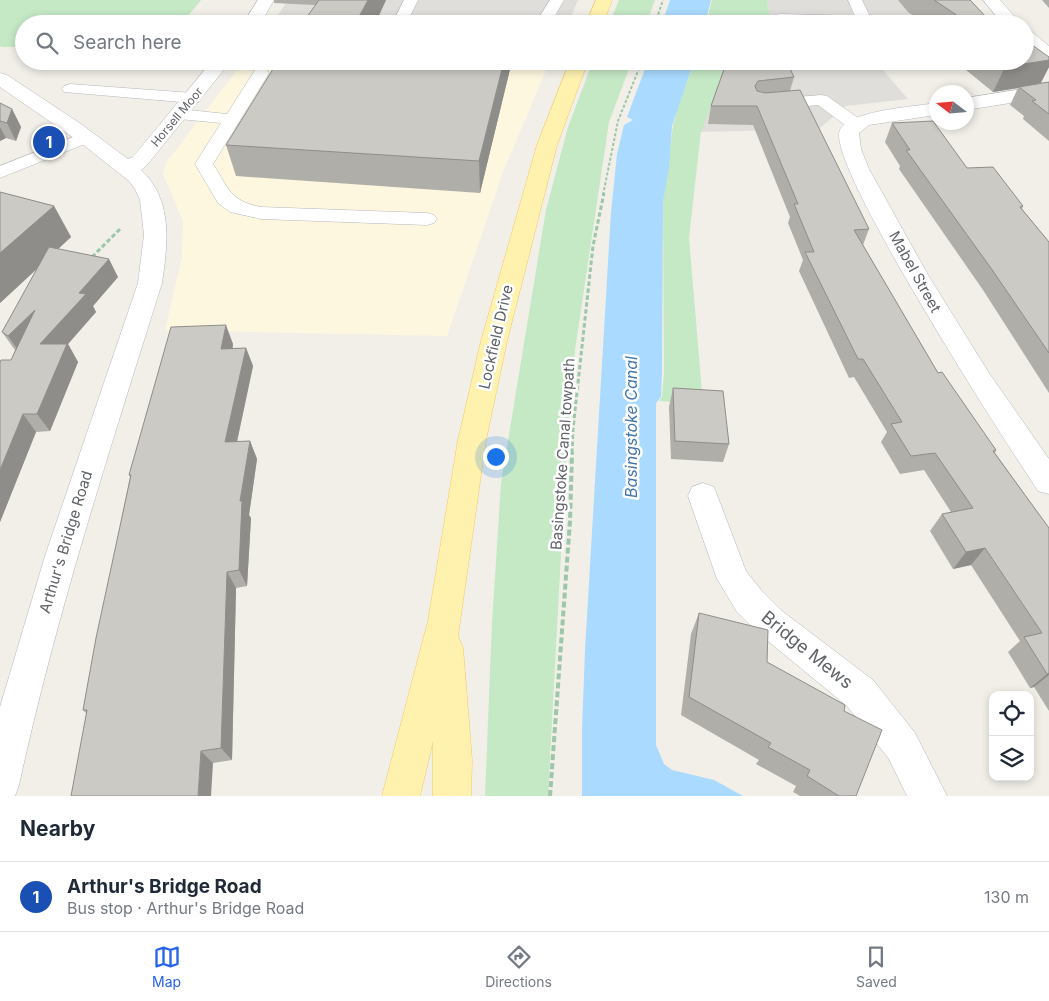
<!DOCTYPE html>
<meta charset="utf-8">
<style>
body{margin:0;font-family:Inter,sans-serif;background:#f6f6f7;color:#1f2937}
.controls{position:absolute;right:15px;bottom:15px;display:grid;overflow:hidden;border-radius:10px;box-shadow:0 2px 8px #0003}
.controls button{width:45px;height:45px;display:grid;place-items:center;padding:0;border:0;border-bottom:1px solid #e0e1e3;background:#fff;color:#1f2937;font:25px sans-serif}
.compass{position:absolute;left:929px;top:85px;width:45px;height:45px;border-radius:50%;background:#fff;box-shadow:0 2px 8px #0003;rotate:286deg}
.you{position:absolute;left:495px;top:456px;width:18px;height:18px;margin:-12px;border:4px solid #fff;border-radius:50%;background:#1a73e8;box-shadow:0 0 0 8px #1a73e833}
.badge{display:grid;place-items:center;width:32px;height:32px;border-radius:50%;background:#2563eb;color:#fff;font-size:16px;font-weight:700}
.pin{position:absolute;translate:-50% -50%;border:2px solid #fff;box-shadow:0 1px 5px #0006}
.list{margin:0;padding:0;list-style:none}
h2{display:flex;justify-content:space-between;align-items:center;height:65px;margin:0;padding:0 20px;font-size:21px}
h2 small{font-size:16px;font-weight:400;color:#747a83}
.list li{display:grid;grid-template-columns:32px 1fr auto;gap:15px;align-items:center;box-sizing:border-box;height:70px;padding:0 20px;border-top:1px solid #e0e1e3}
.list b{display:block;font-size:19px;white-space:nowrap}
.list p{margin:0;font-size:16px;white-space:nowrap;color:#747a83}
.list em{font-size:16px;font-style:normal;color:#747a83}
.icon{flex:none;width:28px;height:28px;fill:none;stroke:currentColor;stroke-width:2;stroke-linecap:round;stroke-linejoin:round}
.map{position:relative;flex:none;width:1049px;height:796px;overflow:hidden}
.search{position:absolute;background:#fff;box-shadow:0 2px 8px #0003;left:15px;right:15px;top:15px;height:55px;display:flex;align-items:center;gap:12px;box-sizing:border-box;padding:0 18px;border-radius:28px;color:#747a83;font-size:19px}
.sheet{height:135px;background:#fff}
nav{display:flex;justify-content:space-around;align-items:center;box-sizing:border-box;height:70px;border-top:1px solid #e0e1e3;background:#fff;font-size:14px;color:#747a83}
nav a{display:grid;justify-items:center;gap:2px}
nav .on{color:#2563eb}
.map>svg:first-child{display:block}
</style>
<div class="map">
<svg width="1049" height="796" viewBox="0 0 1049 796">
<rect width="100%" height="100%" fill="#f1efe8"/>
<path fill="#fef7e0" d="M244,61H550L503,172L447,336L165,330L182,257L183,221L163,174L166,163Z"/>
<path fill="#e0deda" d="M288,0H578L568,24H272Z
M767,0H964L986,24H771Z
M729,61H875L908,99L846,106L819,129L700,132Z"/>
<path fill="#c5e8c5" d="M0,0H201L188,16L171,24H24V47H2L0,46Z
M619,0H655L646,24H609Z
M712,0H767L771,24H706Z
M593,61H632L609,122L575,350L567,442L548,796H485L492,623L501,483L546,210L568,127Z
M695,61H730L701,131L689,238L703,404L659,401L662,397L664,372L663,203L673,126L680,99Z"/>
<path fill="#aadaff" d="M670,0H711L705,24H662Z
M648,61H694L672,126L669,167L663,203L662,372L661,397L656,403V745L664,764L672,770L714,780L743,796H582V730L585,650L611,212L617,154L624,125L633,120L627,117Z"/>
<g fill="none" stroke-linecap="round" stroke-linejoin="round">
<g stroke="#b5b8bc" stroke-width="1">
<path id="service" d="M404,0H418L406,24H392Z
M550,0H564L550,24H535Z
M848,0H862L872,21L870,24L780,22L775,21L773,18L775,15L780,14L855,16Z
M253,17L320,20L327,24H248L246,21L248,18Z
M261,68L267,70L269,73L213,164C229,189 230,201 261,207L427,213L434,215L437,219L434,223L427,225L261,219L230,212L218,203L195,164L221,123L179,119L173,118L171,114L173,110L179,109L227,114L255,70Z
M70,84L193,93L199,94L201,98L199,102L193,103L64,92L62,89L64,86Z
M821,95L827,96L861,120L864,124L861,128L855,129L849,128L818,105L775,109L769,108L767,104L769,100L775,99Z
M86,132L92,133L95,137L92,141L0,178V166Z"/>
</g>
<g stroke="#b5b8bc" stroke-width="1">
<path id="minor" d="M258,0H274L260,24H243Z
M983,0H1000L1021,24H1003Z
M1025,30L1031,31L1049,46V60L1043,59L1025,44Z
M212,61H231L147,165L141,170C173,199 168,243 162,283C110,449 56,615 19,785L15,796H0V707L45,556L138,283L144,235L140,200L135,189L129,181L81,143L0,87V73L7,75L81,124L128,159L133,157Z
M1049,85V97L966,110V98Z
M936,103V115L869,125L859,133L861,149L869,169L928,275L989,373L1049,459V494L1038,491C1010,449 824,162 840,130C851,110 913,107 936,103Z
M703,483L714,487L746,571L761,590L782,611L873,680L915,733L947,796H907L889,759L847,706L758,633L737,612L717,579L688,496L692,487Z"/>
</g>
<g stroke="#f2c960" stroke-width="1">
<path id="primary" d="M596,0H612L603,24H586Z
M570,61H588L557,145L507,341L486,440L458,636L463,648L472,760L471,796H433V741L420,796H382L428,621L458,440L481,341L537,145Z"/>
</g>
<path stroke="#9cc7a9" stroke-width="2" stroke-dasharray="3 2" stroke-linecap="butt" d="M655,24L663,0
M603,195L618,121L642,61"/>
<path stroke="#9cc7a9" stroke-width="3" stroke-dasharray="4.5 2.5" stroke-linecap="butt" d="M92,257L121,228
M572,453L573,429L593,246L604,193"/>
<path stroke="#9cc7a9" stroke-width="4" stroke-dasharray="6 3" stroke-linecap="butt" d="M550,796L570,521L572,452"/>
<use href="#service" fill="#fff" fill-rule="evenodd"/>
<use href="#minor" fill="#fff" fill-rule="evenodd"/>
<use href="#primary" fill="#fff2af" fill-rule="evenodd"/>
</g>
<path fill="#afaea9" d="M274,0H386L375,24L315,5L274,3Z
M898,0H970L988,19L1002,24H925L908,12Z
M1042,0H1049V8Z
M1049,57V67L1041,83L1049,82V141L1023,119L1024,116L1010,105L1018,88L993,92L955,61H1025Z
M512,61L480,193L236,176L226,145Z
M727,61L794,77L790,91L869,229L863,245L938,373L996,450L995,453L1049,528V711L1034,687L1030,688L1008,652L1020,641L971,565L953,569L930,531L942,514L951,512L924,470L900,474L881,442L887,432L854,377L849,378L799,271L803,260L788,223L790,217L753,125L708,124L711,106Z
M0,103L12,109L21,127L16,141L6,138L0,141Z
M892,123L967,168L1023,206L1022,209L1049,242V393L983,290L899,169L900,166L885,142Z
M0,192L54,206L71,237L58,249L118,277L93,306L96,312L68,344L78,362L50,431L36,432L0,522V363L11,360L15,350L2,332L37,269L0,303Z
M233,344V348H246L253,366L237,442L250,441L257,459L249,515L251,518L247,586L236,588L232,760L213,763L86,713L83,710L130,477L129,475Z
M673,388L729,444L723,462L671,459L669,407Z
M699,613L767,662L844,711L856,796H800L793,792L796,786L756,764L759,760L681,715L691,634Z"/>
<path fill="#8f8d8a" d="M368,0H386L375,24H355Z
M1049,60V67L1040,84L1019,87L1018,88L993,92L1005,67Z
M504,61H512L480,193L479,161Z
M12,109L21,127L16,141L7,123Z
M0,127L6,138L0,141Z
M54,206L71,237L0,303V253Z
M109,259L118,277L93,306L96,312L68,344L78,362L50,431L37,414L40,344L79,293Z
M35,310L21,354L8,336Z
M226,325L233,344L228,368L221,349Z
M246,348L253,366L233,460L225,442Z
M23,414L36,432L0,522V470Z
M250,441L257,459L249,515L251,518L247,586L239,570L240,501Z
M985,548L971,565L953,569L966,552Z
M227,572L236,588L232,760L221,748Z
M1049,673V675L1034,687L1030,688L1047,674Z
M201,751L213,763L211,796H198Z"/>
<path fill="#cccac5" stroke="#8f8d8a" d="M319,0H368L355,24H302Z
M934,0H970L988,19L994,18L1002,24H957L967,22Z
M1025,40L1049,57V60L1005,67L998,61H1025Z
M278,61H504L479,161L226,145Z
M727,61H786L794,77L758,81L755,86L757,91L765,93L800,90L869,229L854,230L938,373L942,372L996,450L993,451L1049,528V673L1047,674L1024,637L1042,633L985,548L966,552L942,514L973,508L935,453L911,456L891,424L902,422L863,359H858L805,252H814L794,204H798L757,106H711Z
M1049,82V114L1032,101L1036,100L1019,87Z
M0,103L12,109L7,123L0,121Z
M933,121L967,168L993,167L1023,206L1020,207L1049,242V353L993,271L906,150H910L892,123Z
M0,192L54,206L0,253Z
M49,247L109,259L79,293L86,294L40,344H67L37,414H23L0,470V363L1,360H11L35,310L8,336L2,332Z
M226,325L221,349L246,348L225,442L250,441L240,501H242L239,570L227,572L221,748L201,751L198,796H71L87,710H83L96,638L131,475H129L171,327Z
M673,388L723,391L729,444L675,441Z
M699,613L768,630L767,662L845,705L844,711L882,730L856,796H839L807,776L810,770L768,747L771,743L689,697Z"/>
<g text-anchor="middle" stroke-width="5" stroke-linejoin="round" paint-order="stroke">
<g font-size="12" fill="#5f6368" stroke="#fff">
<text transform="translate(177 117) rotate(-50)" y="4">Horsell Moor</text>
</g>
<g font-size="15" fill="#5f6368" stroke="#fff">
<text transform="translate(915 272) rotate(61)" y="5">Mabel Street</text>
<text transform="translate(496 337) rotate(-77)" y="5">Lockfield Drive</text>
<text transform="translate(563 454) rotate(-86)" y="5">Basingstoke Canal towpath</text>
<text transform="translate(66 542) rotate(-73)" y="5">Arthur's Bridge Road</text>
</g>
<g font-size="16" font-style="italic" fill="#4174aa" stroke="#fff">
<text transform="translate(631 427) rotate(-90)" y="6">Basingstoke Canal</text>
</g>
<g font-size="18" fill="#5f6368" stroke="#fff">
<text transform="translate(807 650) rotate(39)" y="6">Bridge Mews</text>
</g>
</g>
</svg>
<div class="controls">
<button><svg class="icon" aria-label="locate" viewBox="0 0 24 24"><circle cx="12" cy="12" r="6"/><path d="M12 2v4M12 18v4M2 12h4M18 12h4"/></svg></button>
<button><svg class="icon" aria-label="layers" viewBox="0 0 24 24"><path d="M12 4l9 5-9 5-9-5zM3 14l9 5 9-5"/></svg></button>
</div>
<svg class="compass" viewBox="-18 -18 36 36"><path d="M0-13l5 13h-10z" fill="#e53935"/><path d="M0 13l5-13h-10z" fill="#747a83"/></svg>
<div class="you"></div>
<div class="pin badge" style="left:49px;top:142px;background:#1a4fb4">1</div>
<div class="search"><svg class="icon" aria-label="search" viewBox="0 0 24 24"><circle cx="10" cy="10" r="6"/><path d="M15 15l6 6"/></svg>Search here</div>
</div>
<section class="sheet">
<h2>Nearby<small></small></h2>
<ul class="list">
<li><span class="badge" style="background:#1a4fb4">1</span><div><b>Arthur's Bridge Road</b><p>Bus stop · Arthur's Bridge Road</p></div><em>130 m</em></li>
</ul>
</section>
<nav>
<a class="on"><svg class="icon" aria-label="map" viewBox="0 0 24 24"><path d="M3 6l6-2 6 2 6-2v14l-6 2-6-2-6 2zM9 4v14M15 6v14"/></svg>Map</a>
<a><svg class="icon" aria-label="directions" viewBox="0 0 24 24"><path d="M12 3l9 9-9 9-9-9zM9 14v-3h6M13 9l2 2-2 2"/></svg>Directions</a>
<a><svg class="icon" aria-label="saved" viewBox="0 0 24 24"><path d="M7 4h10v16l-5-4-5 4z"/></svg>Saved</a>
</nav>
